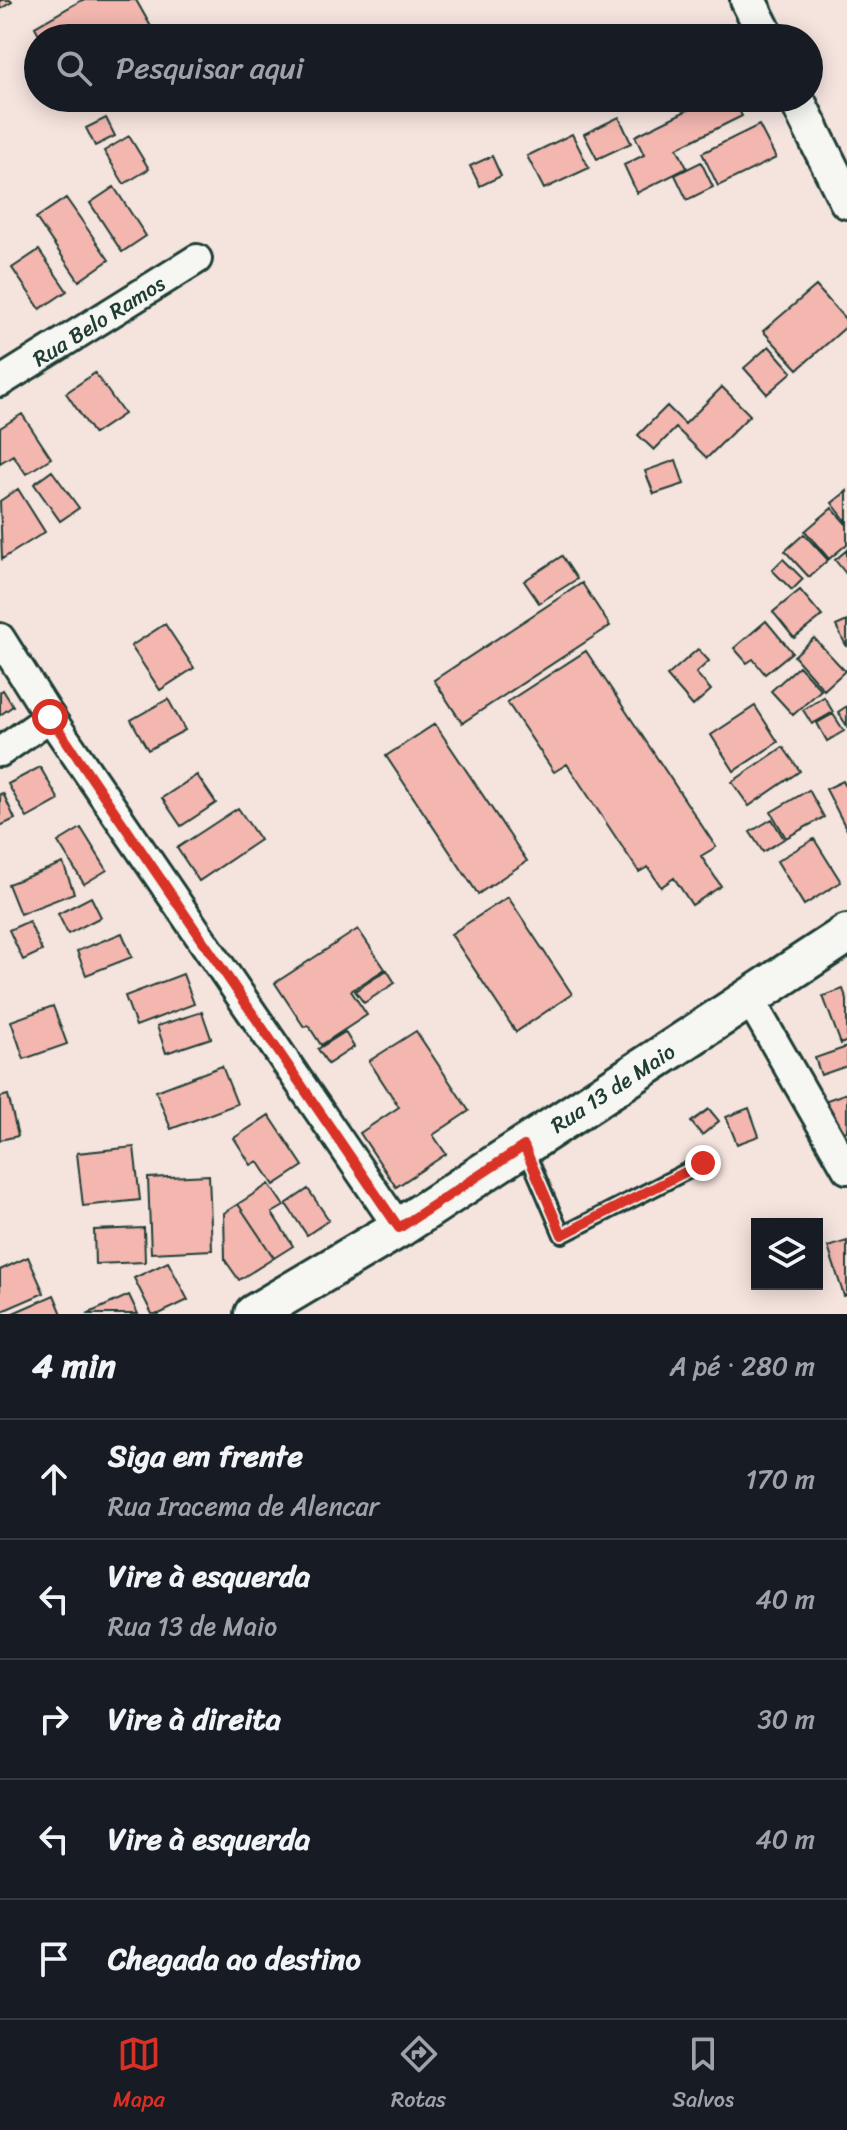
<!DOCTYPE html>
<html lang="pt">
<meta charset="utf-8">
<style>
body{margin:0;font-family:Sriracha,sans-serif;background:#242831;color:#f1f3f6}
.controls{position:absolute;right:24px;bottom:24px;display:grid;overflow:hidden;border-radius:0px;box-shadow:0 4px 20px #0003}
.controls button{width:72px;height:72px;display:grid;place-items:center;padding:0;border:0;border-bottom:2px solid #363941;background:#171b24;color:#f1f3f6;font:40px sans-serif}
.stop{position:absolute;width:24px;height:24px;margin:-18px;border:6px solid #d93025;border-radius:50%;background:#fff}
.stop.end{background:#d93025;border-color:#fff;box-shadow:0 2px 8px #0008}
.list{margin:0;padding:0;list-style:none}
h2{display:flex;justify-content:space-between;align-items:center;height:104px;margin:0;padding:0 32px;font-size:34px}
h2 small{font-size:26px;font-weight:400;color:#9ea1a6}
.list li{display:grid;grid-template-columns:52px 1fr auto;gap:24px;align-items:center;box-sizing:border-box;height:120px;padding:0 32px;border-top:2px solid #363941}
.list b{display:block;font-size:30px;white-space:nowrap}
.list p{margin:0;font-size:26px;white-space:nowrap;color:#9ea1a6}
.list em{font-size:26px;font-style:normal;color:#9ea1a6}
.icon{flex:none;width:44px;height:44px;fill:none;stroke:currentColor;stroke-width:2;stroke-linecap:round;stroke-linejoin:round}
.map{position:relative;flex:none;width:847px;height:1314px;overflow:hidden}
.search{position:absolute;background:#171b24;box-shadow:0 4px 20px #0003;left:24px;right:24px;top:24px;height:88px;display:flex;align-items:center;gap:20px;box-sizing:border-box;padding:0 28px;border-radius:44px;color:#9ea1a6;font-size:30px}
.sheet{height:704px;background:#171b24}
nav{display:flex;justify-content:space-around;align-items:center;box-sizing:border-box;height:112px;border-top:2px solid #363941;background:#171b24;font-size:22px;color:#9ea1a6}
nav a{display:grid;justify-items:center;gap:4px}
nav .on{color:#d93025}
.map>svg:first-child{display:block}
</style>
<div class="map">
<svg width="847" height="1314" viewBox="0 0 847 1314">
<rect width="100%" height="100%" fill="#f5e3de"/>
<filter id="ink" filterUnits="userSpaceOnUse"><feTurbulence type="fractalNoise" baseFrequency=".0125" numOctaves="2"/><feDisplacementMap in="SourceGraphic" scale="16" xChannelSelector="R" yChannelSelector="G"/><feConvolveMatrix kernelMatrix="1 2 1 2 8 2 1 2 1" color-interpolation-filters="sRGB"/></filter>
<g filter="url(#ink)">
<path fill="#f3b7b0" stroke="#1f3d34" stroke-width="2" d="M0,0H10L12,2L0,9Z
M82,0H136L154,32L144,38H41L35,27Z
M668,98H694L673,108Z
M712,98H733L742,116L677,148L687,168L637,193L624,165L644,155L635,136Z
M619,117L631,143L597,159L584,134Z
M106,118L115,136L95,146L86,128Z
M759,125L776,158L718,186L702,153Z
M572,134L589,168L544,189L527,156Z
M129,136L149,169L124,184L104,151Z
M492,156L501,176L480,186L470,166Z
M701,162L713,187L687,200L675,175Z
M114,187L146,236L122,252L90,203Z
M66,198L109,260L79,281L36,218Z
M39,250L67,291L40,309L12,268Z
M816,286L847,321V326L798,369L763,331Z
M769,346L792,372L767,394L744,368Z
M95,373L124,414L94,434L66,393Z
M722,387L750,415L707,458L676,428L654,450L638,435L667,406L685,424Z
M22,414L51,458L26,474L13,455L0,463V428Z
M676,460L684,484L654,494L645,471Z
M52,471L79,508L60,521L34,484Z
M18,489L45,532L2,559L0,501Z
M847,491V522L832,503Z
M832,508L847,525V544L829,559L805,531Z
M804,534L828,560L809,577L785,551Z
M847,550V575L835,560Z
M562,556L577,579L539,603L524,581Z
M783,559L803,579L792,590L772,570Z
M582,583L610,626L462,723L434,680Z
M800,590L822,616L794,638L773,612Z
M766,621L792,652L765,674L753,659L747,663L734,648Z
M847,621V647L836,626Z
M165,624L194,668L160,690L131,646Z
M814,638L845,671L824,690L794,656Z
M698,649L709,661L696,673L711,690L693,706L667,676Z
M586,651L716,847L701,856L721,886L692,905L674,878L661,887L648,867L639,872L567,764L554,772L507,702Z
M799,666L821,690L793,715L771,691Z
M3,690L13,706L0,715V692Z
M824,697L833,712L812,724L803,710Z
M168,699L185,730L148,750L131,720Z
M755,706L778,742L734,771L711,735Z
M847,706V726L838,712Z
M833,714L844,731L827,741L817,723Z
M435,724L527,861L478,894L386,756Z
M783,747L800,771L749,806L732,782Z
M40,767L59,800L27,818L8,784Z
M197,775L216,803L181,826L162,798Z
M843,781L847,789V830L826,789Z
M809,790L824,817L786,838L771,812Z
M3,793L15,819L0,826V794Z
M238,808L260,840L199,881L177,848Z
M772,819L784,839L763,852L750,832Z
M81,828L107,870L84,884L58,842Z
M814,839L841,882L804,905L777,861Z
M63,863L74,893L20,914L8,884Z
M91,897L101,917L68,934L58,914Z
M508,897L572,994L516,1032L451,934Z
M29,921L42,951L23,960L9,930Z
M358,929L385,969L351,991L367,1015L321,1045L308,1025L304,1027L275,983Z
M122,933L132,957L86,975L77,951Z
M387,970L395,983L364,1003L355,991Z
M183,974L194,1004L136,1026L125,996Z
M843,989L847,1000V1041L841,1044L823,996Z
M53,1006L67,1044L24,1059L11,1021Z
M202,1012L211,1038L166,1053L157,1026Z
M416,1031L469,1111L433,1135L446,1154L396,1187L360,1133L399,1107L369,1061Z
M345,1032L354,1047L328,1064L318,1049Z
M847,1047V1066L821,1075L815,1058Z
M222,1066L237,1104L171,1129L156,1091Z
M847,1093V1131L836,1135L824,1101Z
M8,1095L18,1136L0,1140V1097Z
M749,1108L759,1136L737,1144L726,1117Z
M709,1109L719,1121L702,1135L691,1122Z
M269,1115L303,1166L274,1185L258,1161L251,1165L234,1138Z
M134,1147L140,1200L83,1206L77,1153Z
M209,1175L212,1250L151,1253L148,1178Z
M269,1184L284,1206L272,1213L293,1246L274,1258L238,1204Z
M308,1189L329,1220L307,1235L286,1204Z
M238,1204L274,1258L239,1280L225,1260L224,1213Z
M144,1228L145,1262L95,1264L94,1230Z
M847,1241V1295L844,1296L828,1247Z
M28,1257L44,1293L0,1312V1270Z
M168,1262L188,1300L159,1314H152L134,1278Z
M54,1295L62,1314H11Z
M129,1295L138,1314H87Z"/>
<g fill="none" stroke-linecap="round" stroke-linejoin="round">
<g stroke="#1f3d34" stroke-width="20">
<path id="service" d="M524,1146L562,1235L703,1163"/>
</g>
<g stroke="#1f3d34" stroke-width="34">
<g id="minor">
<path id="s1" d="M0,382L197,259"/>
<path d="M0,638L50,717L399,1228"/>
<path d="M0,752L50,717"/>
<path d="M749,998L847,1169"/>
</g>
</g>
<g stroke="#1f3d34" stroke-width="40">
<path id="tertiary" d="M748,0L767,38
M796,98L847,201"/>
</g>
<g stroke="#1f3d34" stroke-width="44">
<g id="secondary">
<path id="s2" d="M254,1314L399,1228L847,934"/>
</g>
</g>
<use href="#service" stroke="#f6f6f2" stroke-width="14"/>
<use href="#minor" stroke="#f6f6f2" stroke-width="28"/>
<use href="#tertiary" stroke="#f6f6f2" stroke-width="34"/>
<use href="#secondary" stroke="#f6f6f2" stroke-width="38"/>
</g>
</g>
<g fill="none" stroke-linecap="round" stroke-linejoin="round" filter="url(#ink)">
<path stroke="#d93025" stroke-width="10" d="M50,717L399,1228L524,1146L562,1235L703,1163"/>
</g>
<g text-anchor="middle" stroke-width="8" stroke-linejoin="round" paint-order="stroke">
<g font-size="22" fill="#1f3d34" stroke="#f6f6f2">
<text dy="8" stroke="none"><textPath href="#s1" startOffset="116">Rua Belo Ramos</textPath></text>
<text dy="8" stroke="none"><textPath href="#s2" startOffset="424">Rua 13 de Maio</textPath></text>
</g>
</g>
</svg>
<div class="controls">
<button><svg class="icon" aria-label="layers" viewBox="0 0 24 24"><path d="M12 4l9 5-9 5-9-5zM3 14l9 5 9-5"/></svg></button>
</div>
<div class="stop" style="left:50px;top:717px"></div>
<div class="stop end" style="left:703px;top:1163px"></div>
<div class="search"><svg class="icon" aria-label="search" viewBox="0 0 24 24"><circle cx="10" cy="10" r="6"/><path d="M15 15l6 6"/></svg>Pesquisar aqui</div>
</div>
<section class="sheet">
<h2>4 min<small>A pé · 280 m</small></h2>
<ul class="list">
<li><svg class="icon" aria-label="ahead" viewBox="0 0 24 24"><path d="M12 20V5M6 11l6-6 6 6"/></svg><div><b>Siga em frente</b><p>Rua Iracema de Alencar</p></div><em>170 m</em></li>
<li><svg class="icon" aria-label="left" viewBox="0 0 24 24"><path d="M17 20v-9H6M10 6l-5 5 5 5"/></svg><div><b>Vire à esquerda</b><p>Rua 13 de Maio</p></div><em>40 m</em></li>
<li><svg class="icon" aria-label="right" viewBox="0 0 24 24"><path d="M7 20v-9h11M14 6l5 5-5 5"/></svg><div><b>Vire à direita</b></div><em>30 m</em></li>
<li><svg class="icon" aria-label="left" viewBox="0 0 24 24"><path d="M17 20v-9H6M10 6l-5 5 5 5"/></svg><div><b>Vire à esquerda</b></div><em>40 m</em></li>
<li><svg class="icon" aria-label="arrive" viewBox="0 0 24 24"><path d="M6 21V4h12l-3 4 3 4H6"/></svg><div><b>Chegada ao destino</b></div></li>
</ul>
</section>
<nav>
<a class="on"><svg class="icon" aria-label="map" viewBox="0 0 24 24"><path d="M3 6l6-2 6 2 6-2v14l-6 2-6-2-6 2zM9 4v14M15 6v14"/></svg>Mapa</a>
<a><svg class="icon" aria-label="directions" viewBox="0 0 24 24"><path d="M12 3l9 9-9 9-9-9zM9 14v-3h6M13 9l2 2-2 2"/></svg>Rotas</a>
<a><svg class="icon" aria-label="saved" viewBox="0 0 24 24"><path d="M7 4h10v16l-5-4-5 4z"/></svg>Salvos</a>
</nav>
